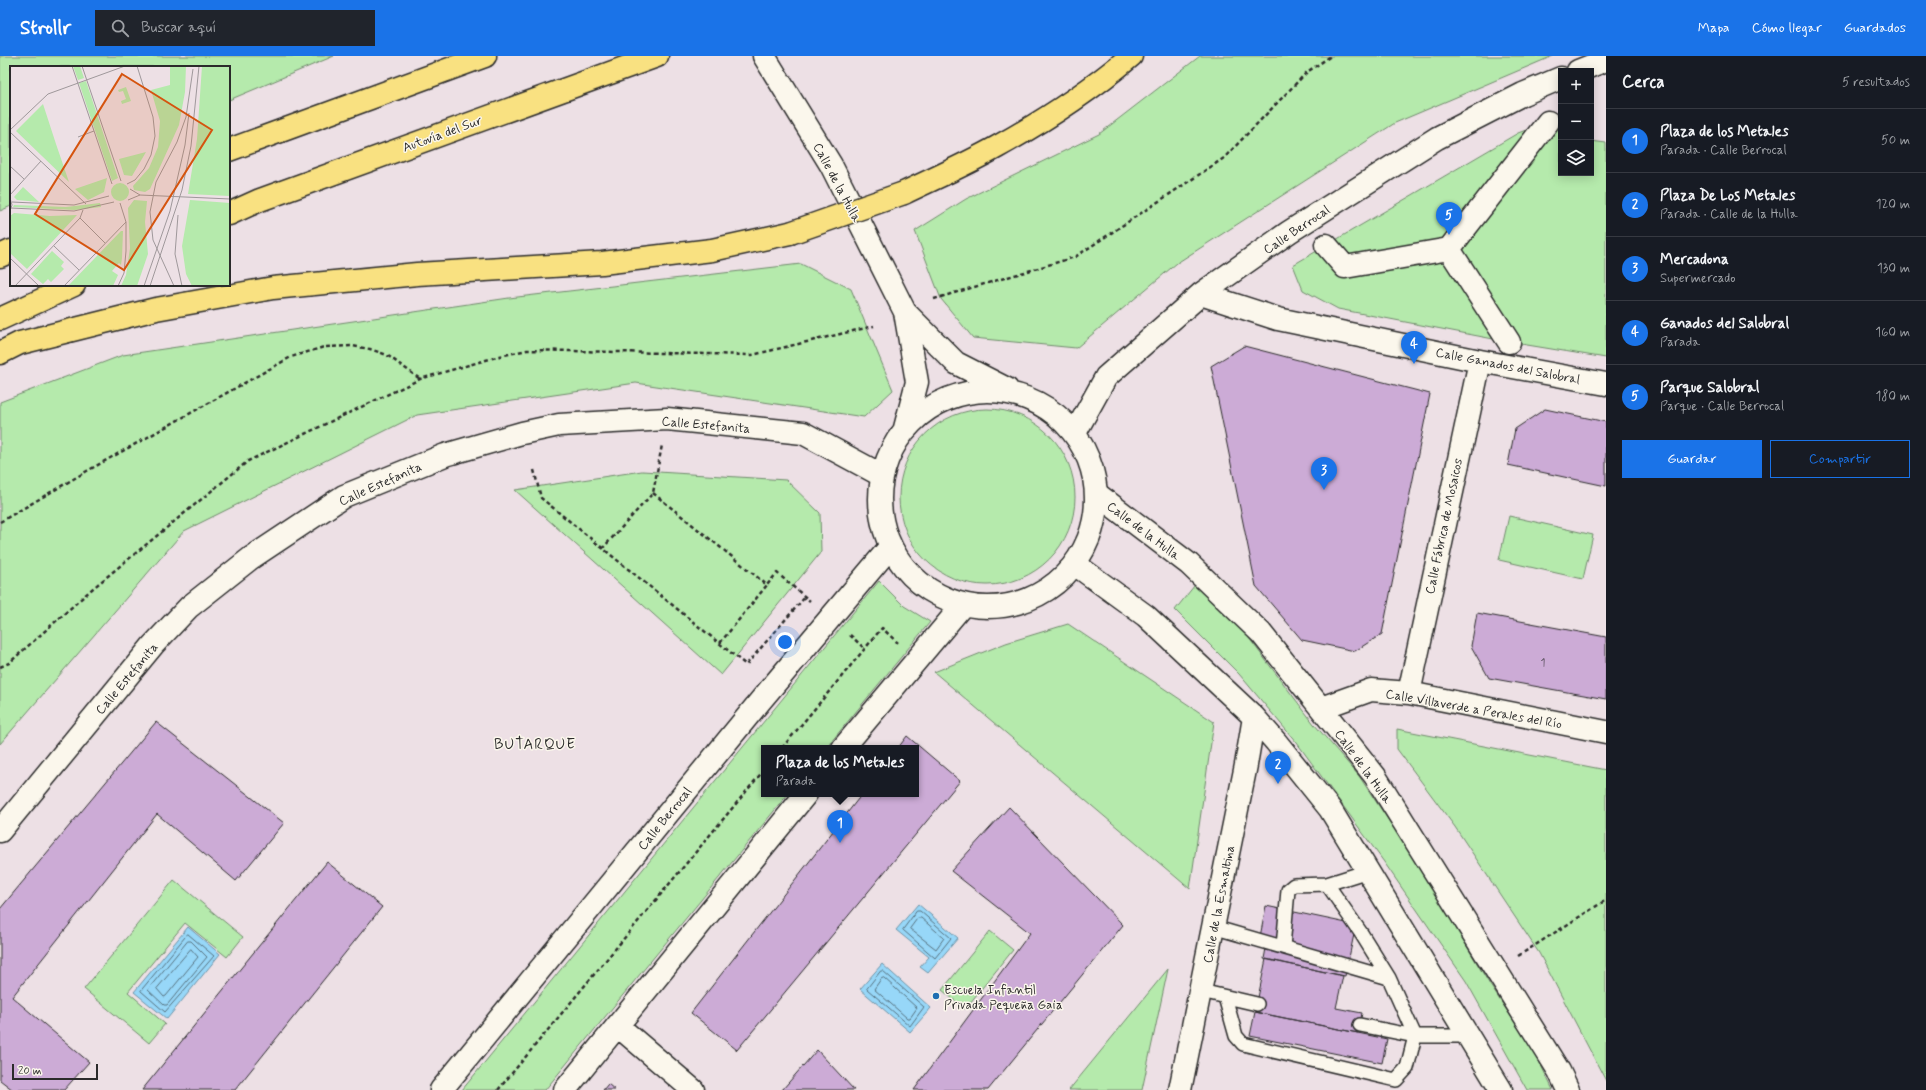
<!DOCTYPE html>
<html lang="es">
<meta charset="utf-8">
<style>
body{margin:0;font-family:Mynerve,sans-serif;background:#20242c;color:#f1f3f6}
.controls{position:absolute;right:12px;top:12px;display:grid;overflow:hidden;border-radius:0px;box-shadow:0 2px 10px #0003}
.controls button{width:36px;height:36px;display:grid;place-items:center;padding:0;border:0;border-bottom:1px solid #363941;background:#171b24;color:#f1f3f6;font:20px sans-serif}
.scale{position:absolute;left:12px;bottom:10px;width:86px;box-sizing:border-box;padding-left:4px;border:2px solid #2b2b2b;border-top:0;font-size:11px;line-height:14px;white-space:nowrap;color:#2b2b2b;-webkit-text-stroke:3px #fbf7ec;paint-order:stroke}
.you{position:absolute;left:785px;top:586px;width:14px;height:14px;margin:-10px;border:3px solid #fff;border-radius:50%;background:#1a73e8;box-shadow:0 0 0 6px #1a73e833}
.badge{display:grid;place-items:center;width:26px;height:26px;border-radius:50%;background:#1a73e8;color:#fff;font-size:13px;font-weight:700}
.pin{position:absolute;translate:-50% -33px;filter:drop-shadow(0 1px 2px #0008)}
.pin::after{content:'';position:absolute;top:21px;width:14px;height:12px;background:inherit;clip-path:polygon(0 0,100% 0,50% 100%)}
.popup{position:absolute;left:761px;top:689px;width:158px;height:52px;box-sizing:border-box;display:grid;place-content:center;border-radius:0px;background:#171b24;filter:drop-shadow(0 1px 3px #0005);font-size:13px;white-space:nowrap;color:#9ea1a6}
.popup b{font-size:15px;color:#f1f3f6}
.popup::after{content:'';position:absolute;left:50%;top:100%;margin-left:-8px;border:8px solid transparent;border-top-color:#171b24}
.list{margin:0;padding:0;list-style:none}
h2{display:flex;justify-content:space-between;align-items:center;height:52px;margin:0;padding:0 16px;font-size:17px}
h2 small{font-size:13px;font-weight:400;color:#9ea1a6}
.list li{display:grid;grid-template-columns:26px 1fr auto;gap:12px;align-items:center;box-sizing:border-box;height:64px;padding:0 16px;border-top:1px solid #363941}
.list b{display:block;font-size:15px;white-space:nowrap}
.list p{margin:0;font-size:13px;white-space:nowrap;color:#9ea1a6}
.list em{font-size:13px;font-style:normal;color:#9ea1a6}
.actions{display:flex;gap:8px;padding:12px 16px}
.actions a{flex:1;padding:9px 0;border:1px solid #1a73e8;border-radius:0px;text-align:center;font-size:14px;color:#1a73e8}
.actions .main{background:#1a73e8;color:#fff}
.icon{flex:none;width:22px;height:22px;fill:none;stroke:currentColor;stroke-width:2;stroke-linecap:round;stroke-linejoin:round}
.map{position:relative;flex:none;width:1606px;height:1034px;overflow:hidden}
header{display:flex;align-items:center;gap:24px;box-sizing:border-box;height:56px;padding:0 20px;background:#1a73e8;color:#fff}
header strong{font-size:19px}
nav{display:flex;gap:22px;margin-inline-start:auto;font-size:14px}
.search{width:280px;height:36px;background:#20242c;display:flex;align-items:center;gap:10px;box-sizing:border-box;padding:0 14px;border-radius:0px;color:#9ea1a6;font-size:15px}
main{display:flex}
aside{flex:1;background:#171b24}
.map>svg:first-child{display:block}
</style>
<header>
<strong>Strollr</strong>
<div class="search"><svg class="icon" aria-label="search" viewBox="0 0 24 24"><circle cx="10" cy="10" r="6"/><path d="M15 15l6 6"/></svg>Buscar aquí</div>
<nav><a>Mapa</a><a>Cómo llegar</a><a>Guardados</a></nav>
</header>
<main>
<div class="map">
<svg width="1606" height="1034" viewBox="0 0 1606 1034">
<rect width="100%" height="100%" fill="#ede0e5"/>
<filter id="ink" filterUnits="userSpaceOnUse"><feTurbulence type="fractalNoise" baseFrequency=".025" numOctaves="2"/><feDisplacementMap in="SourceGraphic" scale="8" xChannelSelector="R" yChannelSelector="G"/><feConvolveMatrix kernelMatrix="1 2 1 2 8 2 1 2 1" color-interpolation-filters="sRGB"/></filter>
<g filter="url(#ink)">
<path fill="#b5eaac" stroke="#708a6c" d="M0,0H334L229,44V11H11V150L0,155Z
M1200,0H1553L1395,67L1177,207L1076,292L973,282L941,243L915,175L966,143L1099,78Z
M1561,61V117H1591V85L1606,87V302L1509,286L1338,253L1303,234L1293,209L1518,77Z
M801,208L851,233L893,334L864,361L636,327L417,359L184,475L0,688V346L123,299L509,242Z
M899 441a88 88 0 1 1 176 0a88 88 0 1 1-176 0Z
M642,415L786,424L820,457L821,496L721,619L515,434Z
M1509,460L1593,479L1583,523L1499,504Z
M1202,520L1314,668L1359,720L1417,807L1490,929L1535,997L1553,1034H1527L1466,925L1384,806L1297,687L1239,618L1175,554Z
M879,525L904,550L930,566L826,692H764V738H788L545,1034H462Z
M1068,568L1214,666L1190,833L934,616L1006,587Z
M1397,673L1606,714V1025L1539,897L1455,771L1397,693Z
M174,824L243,881L227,901L185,867L128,936L165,968L149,987L84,933Z
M990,875L1013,894L965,953L942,934Z
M1168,913L1142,1034H1069Z"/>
<path fill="#97d7f8" stroke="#6c92a6" d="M918,848L958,882L928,917L920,911L929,901L896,874Z
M188,871L220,898L167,963L134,936Z
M882,908L931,952L910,976L860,933Z"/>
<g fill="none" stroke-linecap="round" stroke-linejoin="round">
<path stroke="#56707d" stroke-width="1" d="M917,855H920L951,882L935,902L903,874Z
M918,862H921L944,882L936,893L910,873Z
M188,878L214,900L165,956L141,935Z
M188,885H191L207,901L167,949H164L148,934Z
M191,893L198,901L166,940L164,941L157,933Z
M881,915H883L924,951L910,970L867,933Z
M884,922L917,952L910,962H907L874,933L881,923Z"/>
</g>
<path fill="#ccabd6" stroke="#2b2b2b" d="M1244,290L1430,338L1382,578L1355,595L1302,584L1256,530L1211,310Z
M1545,353L1606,366V430L1508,409L1515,373Z
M1477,557L1606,581V643L1489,622L1471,590Z
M156,666L284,767L236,825L157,758L12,941L89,1006L64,1034H13L0,1024V853Z
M907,680L960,725L737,994L691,957L862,738H916V692H898Z
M1009,751L1123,869L988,1034H914L1030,877L951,815Z
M327,806L382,851L235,1034H142Z
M1266,850L1356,869L1345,920L1264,903L1267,887L1259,886Z
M1266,903L1343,920L1336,952L1362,957L1358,977L1255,956Z
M1255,956L1387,983L1382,1007L1250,980Z
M817,994L854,1034H782Z
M608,1028L615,1034H603Z"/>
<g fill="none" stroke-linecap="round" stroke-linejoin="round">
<g stroke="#2b2b2b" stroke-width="16">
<path id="lane" d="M1327,828L1368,815
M1213,871L1389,922
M1201,935L1257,948
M1225,941L1236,980L1243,988L1396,1024L1407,1012L1415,980L1389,922L1361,877L1327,828L1294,829L1288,834L1283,891
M1360,969L1415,980H1468"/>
</g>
<g stroke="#2b2b2b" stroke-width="25">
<path id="street" d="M1578,15L1606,4
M1326,189L1345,211L1449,193L1509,286
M1449,193L1548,66
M1201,238L1278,263L1480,305L1606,328
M1075,377L1106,321L1201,238L1289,176L1437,82L1523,38L1561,22
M1097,438L1189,508L1261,577L1375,720L1559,1015L1568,1034
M1076,509L1146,560L1254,661L1276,686L1330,753L1501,1034
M1409,637L1480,305
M1321,652L1371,634L1409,637L1606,676
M843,692L962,550
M0,775L153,589L189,551L251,502L344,440L445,399L522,377L559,369L667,363L803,377L881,419
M618,970L693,1034
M441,1034L761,644L890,491
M565,1034L806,738
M1180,1034L1246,709L1254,661"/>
</g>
<g stroke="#2b2b2b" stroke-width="25">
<path id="secondary" d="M764,0L831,109L905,256L917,326L905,372
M905,256L956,307L1007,333
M880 443a108 108 0 1 1 216 0a108 108 0 1 1-216 0Z"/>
</g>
<g stroke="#2b2b2b" stroke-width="25">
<path id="highway" d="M229,94L485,0
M904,137C935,122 967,108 997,91C1044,65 1090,35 1131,0
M229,158L260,144L657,0
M0,200L11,195
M0,263L74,229
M0,297L20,287L156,253L273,232L417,218L602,207L712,194L790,177"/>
</g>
<path stroke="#2b2b2b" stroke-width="2.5" stroke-dasharray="4 3" stroke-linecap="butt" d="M934,243L1075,201L1224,102L1307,16L1331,0
M534,414L541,442L746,609L805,541
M653,437L767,529L777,517L810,545
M0,466L87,415L291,301L324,291L352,290L370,293L387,299L420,323
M602,493L653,437L662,389
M850,579L865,593
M720,587L767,529
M0,611L9,607L92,533L248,405L420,323L500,300L527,294L752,299L874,270
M782,692L882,572L898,587
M1518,900L1606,844
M498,1034L764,714"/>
<use href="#lane" stroke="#fbf7ec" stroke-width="13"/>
<use href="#street" stroke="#fbf7ec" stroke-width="22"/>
<use href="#secondary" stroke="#fbf7ec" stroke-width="22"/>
<use href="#highway" stroke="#f9e181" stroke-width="22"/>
<g stroke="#2b2b2b" stroke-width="25" stroke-linecap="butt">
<path id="highway-bridge" d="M790,177L904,137"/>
</g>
<use href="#highway-bridge" stroke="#f9e181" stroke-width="22"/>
</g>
</g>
<circle fill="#1f6fb2" stroke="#fbf7ec" stroke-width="1.5" cx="936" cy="940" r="4"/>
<g text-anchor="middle" stroke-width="3" stroke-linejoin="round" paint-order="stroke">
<g font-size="11" fill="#534b56">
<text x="1543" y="610">1</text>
</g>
<g font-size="13" fill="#2b2b2b" stroke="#fbf7ec">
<text transform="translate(442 77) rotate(-20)" y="5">Autovía del Sur</text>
<text transform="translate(838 126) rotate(62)" y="5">Calle de la Hulla</text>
<text transform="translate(1296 173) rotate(-34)" y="5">Calle Berrocal</text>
<text transform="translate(1508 309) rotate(11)" y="5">Calle Ganados del Salobral</text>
<text transform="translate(706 368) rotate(5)" y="5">Calle Estefanita</text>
<text transform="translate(380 427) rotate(-24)" y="5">Calle Estefanita</text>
<text transform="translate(1443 470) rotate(-78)" y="5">Calle Fábrica de Mosaicos</text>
<text transform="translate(1144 474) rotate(37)" y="5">Calle de la Hulla</text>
<text transform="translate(126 622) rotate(-50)" y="5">Calle Estefanita</text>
<text transform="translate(1474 652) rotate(10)" y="5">Calle Villaverde a Perales del Río</text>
<text transform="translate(1364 710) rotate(54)" y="5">Calle de la Hulla</text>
<text transform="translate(664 762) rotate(-51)" y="5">Calle Berrocal</text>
<text transform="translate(1218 848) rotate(-79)" y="5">Calle de la Esmaltina</text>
</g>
<g font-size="13" fill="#2b2b2b" stroke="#fbf7ec" text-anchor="start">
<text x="944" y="938">Escuela Infantil<tspan x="944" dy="15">Privada Pequeña Gaia</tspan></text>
</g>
<g font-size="15" letter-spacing="1" fill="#2b2b2b" stroke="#fbf7ec">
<text x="535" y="693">BUTARQUE</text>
</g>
</g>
<g transform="translate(10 10)">
<rect width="220" height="220" fill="#ede0e5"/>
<path d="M63,0H70L74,12L68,14ZM160,0H176L175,26L169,59L140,123L135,126L124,124L123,120L139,102L148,81L150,55L141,24L160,19ZM192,0H220V130L178,128L187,73ZM76,15L108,112L102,115L69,17ZM116,21L121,35L112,38L111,35L116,33L113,25L109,26L108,24ZM33,38L46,78L59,116L6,65ZM136,86L122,110L114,109L109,93ZM97,112L94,126L78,134L65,123ZM101 126a9 9 0 1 1 18 0a9 9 0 1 1-18 0ZM13,121L29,136L7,134L4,131ZM124,134L137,135L135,156L138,188L127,220H111L116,209L120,182L118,142ZM180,134L220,137V220H182L176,208L172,180ZM90,137L91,141L65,144L3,141L4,139L56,141ZM4,147L40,150L67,149L17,203L0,187V150ZM111,165H113L112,192L111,199L109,197L102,205L108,209L103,220H58ZM42,185L54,196L51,200L54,203L41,216L38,213L33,218L21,208Z" fill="#b5eaac"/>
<path fill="none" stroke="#9f989b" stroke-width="1" d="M62,0L102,118M72,0L111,115M0,64L38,28L115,0M0,66L76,138M68,71L84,65M0,100L14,113M117,118L125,114L134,103L141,89L145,70L143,51L127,0M120,123L130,129L220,133M0,129L31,95M0,132L2,139L0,145M118,134L130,129M2,136L64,139L99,130M1,142L64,145L104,136M168,149L165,188L172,220M70,152L95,177M44,180L69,204M0,192L29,220M5,220L70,152L73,144M54,220L116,156M108,220L114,207L116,185V156L110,137M134,220L160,145L175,79L179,47M140,220L172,124L181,80L189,0M164,220L143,174L140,146L146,116L167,76L176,51L183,3"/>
<path fill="#d5540f" fill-opacity="0.15" stroke="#d5540f" stroke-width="2" d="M112,8L202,64L114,204L25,148Z"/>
<rect width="220" height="220" fill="none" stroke="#2b2b2b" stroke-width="2"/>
</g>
</svg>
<div class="controls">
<button>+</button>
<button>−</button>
<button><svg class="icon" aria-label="layers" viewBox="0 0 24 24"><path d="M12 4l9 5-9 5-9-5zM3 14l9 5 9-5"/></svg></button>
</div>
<div class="scale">20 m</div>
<div class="you"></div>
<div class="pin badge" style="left:840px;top:787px">1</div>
<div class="popup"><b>Plaza de los Metales</b>Parada</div>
<div class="pin badge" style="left:1278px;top:728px">2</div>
<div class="pin badge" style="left:1324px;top:434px">3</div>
<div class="pin badge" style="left:1414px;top:308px">4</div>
<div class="pin badge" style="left:1449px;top:179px">5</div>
</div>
<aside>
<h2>Cerca<small>5 resultados</small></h2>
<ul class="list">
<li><span class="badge">1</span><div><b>Plaza de los Metales</b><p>Parada · Calle Berrocal</p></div><em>50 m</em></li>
<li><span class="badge">2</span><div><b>Plaza De Los Metales</b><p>Parada · Calle de la Hulla</p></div><em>120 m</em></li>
<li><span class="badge">3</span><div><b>Mercadona</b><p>Supermercado</p></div><em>130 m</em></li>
<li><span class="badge">4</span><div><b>Ganados del Salobral</b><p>Parada</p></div><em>160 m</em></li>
<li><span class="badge">5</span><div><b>Parque Salobral</b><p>Parque · Calle Berrocal</p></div><em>180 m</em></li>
</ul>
<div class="actions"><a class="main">Guardar</a><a>Compartir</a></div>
</aside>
</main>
